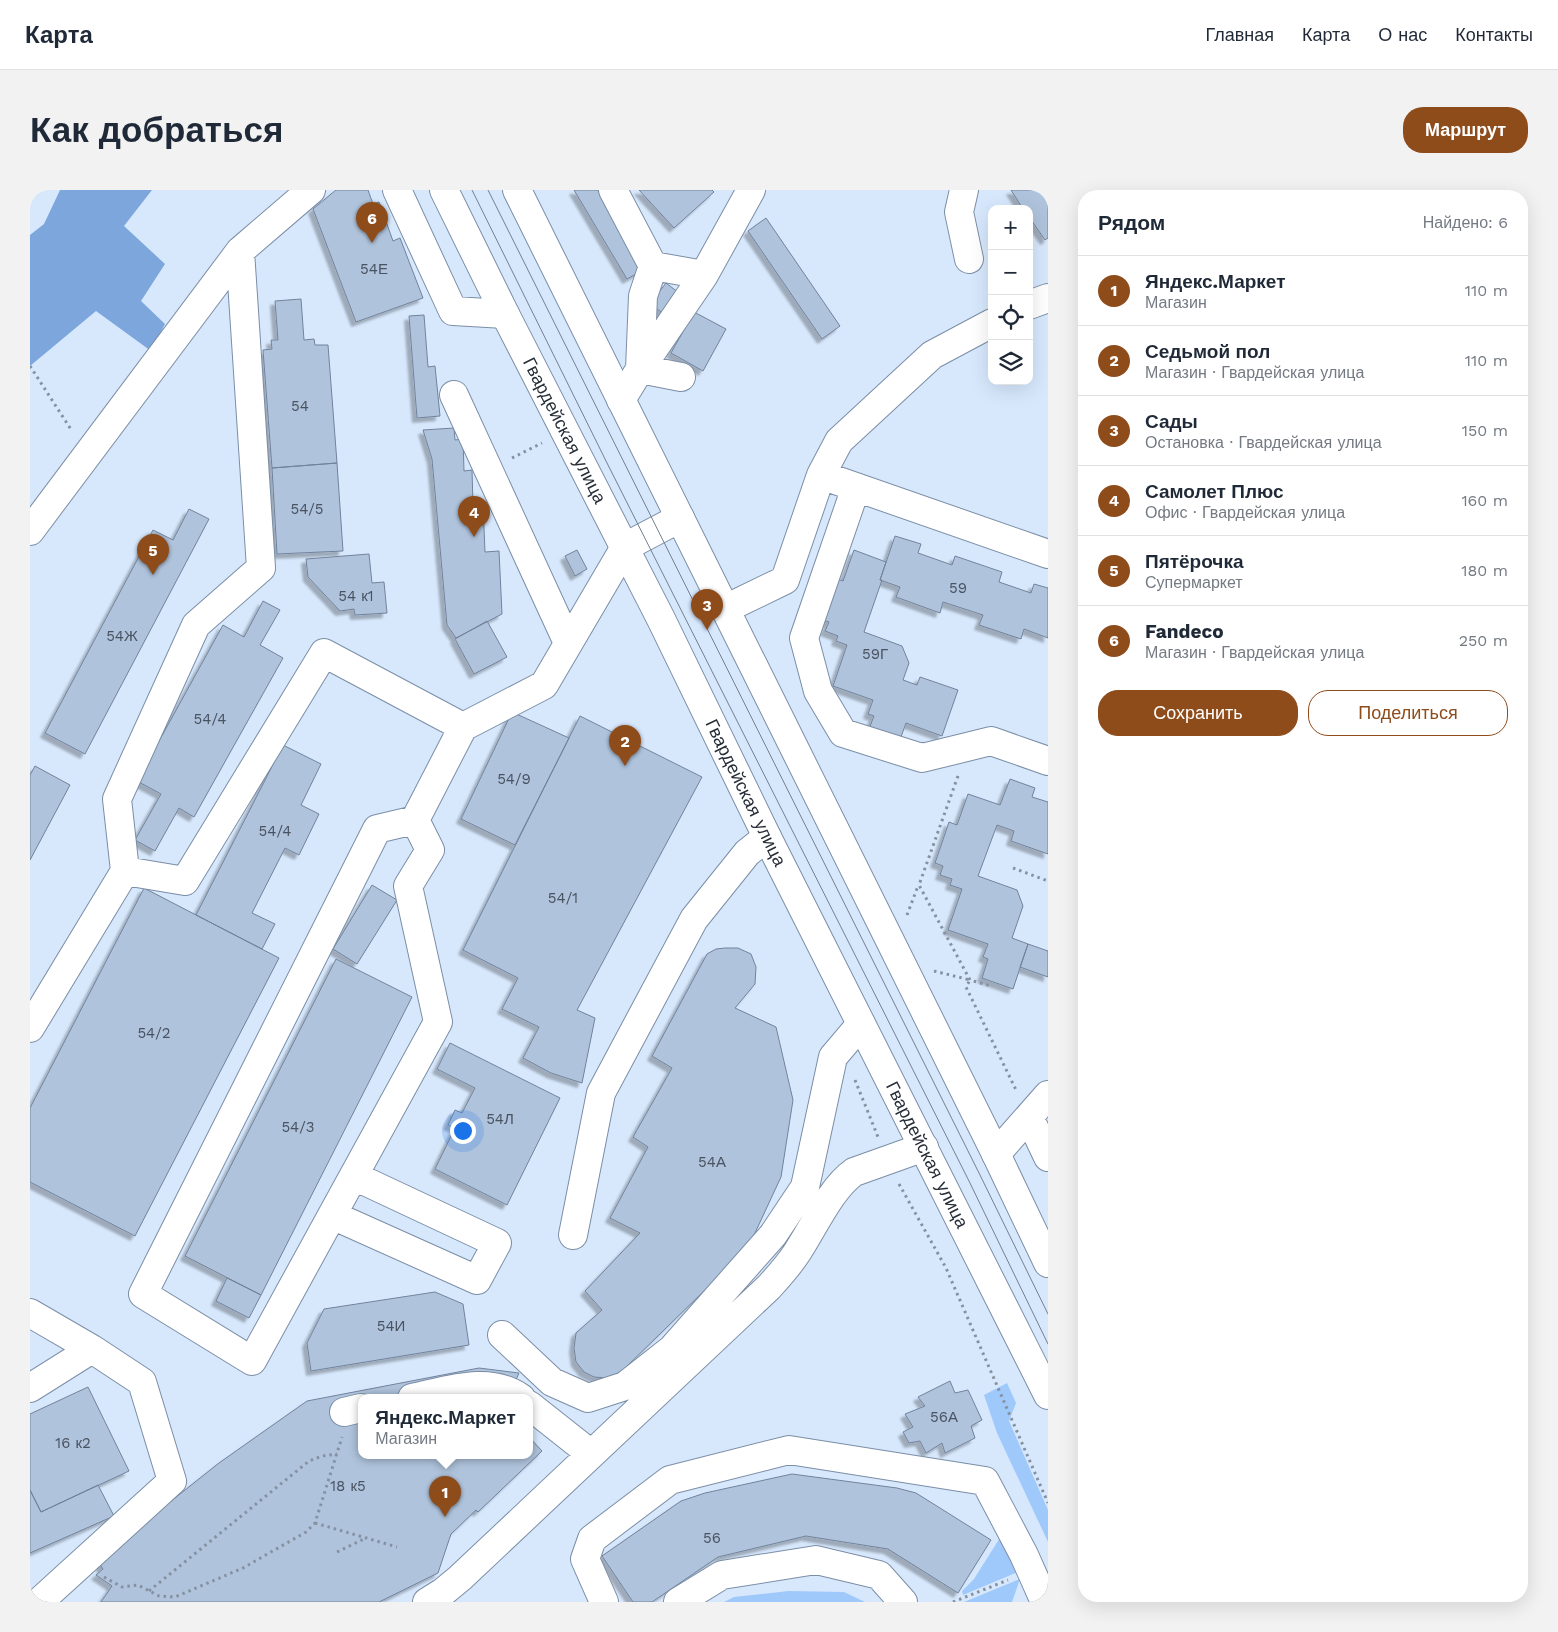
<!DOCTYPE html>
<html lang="ru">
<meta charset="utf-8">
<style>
body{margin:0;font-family:"Work Sans",sans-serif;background:#f2f2f3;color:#1f2937}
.controls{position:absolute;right:15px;top:15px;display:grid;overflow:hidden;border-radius:10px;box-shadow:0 5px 20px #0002}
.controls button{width:45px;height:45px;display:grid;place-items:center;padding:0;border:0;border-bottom:1px solid #e0e1e3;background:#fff;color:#1f2937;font:25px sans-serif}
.you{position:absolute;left:432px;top:940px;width:18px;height:18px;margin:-12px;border:4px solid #fff;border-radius:50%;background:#1a73e8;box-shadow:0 0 0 8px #1a73e833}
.badge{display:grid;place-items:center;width:32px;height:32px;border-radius:50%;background:#8f4c1b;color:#fff;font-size:16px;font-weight:700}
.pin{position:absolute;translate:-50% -41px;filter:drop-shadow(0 1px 2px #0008)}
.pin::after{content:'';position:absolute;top:26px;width:18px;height:15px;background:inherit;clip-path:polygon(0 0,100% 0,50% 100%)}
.popup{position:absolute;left:328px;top:1204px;width:175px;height:65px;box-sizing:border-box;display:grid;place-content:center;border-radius:10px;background:#fff;filter:drop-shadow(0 1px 4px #0005);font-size:16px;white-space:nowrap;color:#747a83}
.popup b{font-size:19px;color:#1f2937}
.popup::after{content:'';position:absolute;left:50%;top:100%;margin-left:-10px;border:10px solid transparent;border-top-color:#fff}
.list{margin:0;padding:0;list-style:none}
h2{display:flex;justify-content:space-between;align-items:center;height:65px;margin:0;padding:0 20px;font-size:21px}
h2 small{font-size:16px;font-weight:400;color:#747a83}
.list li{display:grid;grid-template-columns:32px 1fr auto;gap:15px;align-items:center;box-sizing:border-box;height:70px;padding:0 20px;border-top:1px solid #e0e1e3}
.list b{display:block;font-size:19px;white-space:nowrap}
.list p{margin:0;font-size:16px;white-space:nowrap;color:#747a83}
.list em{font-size:16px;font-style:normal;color:#747a83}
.actions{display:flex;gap:10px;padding:15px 20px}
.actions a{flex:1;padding:11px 0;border:1px solid #8f4c1b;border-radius:20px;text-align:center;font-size:18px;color:#8f4c1b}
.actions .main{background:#8f4c1b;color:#fff}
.icon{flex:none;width:28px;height:28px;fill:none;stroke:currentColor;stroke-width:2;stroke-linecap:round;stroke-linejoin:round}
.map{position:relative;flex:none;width:1018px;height:1412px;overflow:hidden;border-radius:20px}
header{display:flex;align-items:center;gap:30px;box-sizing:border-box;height:70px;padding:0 25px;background:#fff;border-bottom:1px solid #e0e1e3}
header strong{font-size:24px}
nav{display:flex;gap:28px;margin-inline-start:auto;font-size:18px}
.intro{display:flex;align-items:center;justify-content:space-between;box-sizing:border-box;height:120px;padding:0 30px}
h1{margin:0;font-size:35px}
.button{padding:12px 22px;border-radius:20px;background:#8f4c1b;color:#fff;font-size:18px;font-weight:700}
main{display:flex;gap:30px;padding:0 30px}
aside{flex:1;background:#fff;border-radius:20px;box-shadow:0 5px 20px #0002}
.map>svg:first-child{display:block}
</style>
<header>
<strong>Карта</strong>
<nav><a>Главная</a><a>Карта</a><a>О нас</a><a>Контакты</a></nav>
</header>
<div class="intro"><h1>Как добраться</h1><a class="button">Маршрут</a></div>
<main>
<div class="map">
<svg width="1018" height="1412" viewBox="0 0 1018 1412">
<defs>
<filter id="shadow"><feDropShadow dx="-4.5" dy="4.5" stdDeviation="1" flood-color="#0004"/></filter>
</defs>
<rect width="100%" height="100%" fill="#d7e8fd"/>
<path fill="#9fc8fb" d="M977,1193L986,1213L979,1231L1018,1320V1352L967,1243L954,1205Z
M973,1343L988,1382L933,1405L932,1401L944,1389Z
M990,1389L982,1412H934Z
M759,1401L814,1402L835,1412H694L704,1407Z"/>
<path fill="#7ca6dc" d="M30,0H122L94,36L135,74L111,111L135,134L121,161L66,121L0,176V45L14,34Z"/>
<path fill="#afc3dc" stroke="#71839b" filter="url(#shadow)" d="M306,0H338L343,14L349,12L363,51L370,48L393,108L326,132L283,19Z
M544,0H568L615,79L597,89Z
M609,0H682L684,2L644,38Z
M981,0H1018V48L1015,50L999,27V19H993Z
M736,28L810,136L792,149L718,41Z
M636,93L653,106L637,126L620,114Z
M271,109L274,150L284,149L285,155H298L307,273L242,278L233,160L242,159L241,150H248L245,111Z
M664,122L696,139L673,181L641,163Z
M394,125L398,177L405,176L410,226L387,228L379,126Z
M424,238L425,250L433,249L434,281L442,280L443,315H453L455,362L469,361L472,424L426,448L417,435L402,269L393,240Z
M307,273L313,361L247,364L242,278Z
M159,319L179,329L55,564L15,543L123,340L143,350Z
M865,346L891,354L888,363L922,375L925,366L972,382L969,392L1001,403L1004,394L1018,398V448L994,439L991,449L949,435L953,425L913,412L910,423L866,407L870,397L850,390Z
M547,360L557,379L545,386L535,366Z
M824,360L856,372L850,390H852L834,442L872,456L879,473L873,490L887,495L890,487L928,500L912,546L876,533L868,555L837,544L844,526L838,524L843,510L803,496L817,455L806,451L808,446L795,441L799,432L790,429L804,388L813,391Z
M339,364L342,393L354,392L357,423L325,425L324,419L310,421L278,387L276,369Z
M233,411L250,420L230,455L253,468L164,627L149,618L125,661L105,650L131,604L107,591L193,435L214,447Z
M457,431L477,467L444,484L425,449Z
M482,522L539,548L485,655L431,629Z
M550,526L672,587L547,820L565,828L552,893L521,883L493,868L509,837L472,819L488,788L433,760Z
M253,555L291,574L271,615L289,624L269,665L255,658L222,723L245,734L232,759L166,725Z
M5,576L40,595L0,670V585Z
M980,589L1005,598L1002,607L1018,612V664L981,651L984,641L967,635L948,686L987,700L993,716L982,748L998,754L983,799L952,788L958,769L953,767L958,754L918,740L932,699L920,695L922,689L910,685L913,676L905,673L919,632L927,635L938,604L970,615Z
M342,695L367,710L327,774L303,759Z
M114,698L249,768L105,1046L0,992V918Z
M998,754L1018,761V787L990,777Z
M695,758H708L721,764L726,777L725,794L705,818L746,837L763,910L751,987L718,1058L591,1182L576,1188L564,1187L554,1182L546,1172L544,1158L546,1143L572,1120L555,1101L610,1043L580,1028L618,957L603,947L642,878L622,866L677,764L686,759Z
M306,769L382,807L231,1105L155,1066Z
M420,853L530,908L477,1015L405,979L425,938L418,935L425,920L432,923L445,898L407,879Z
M197,1088L231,1105L219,1128L186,1111Z
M405,1102L433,1114L439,1155L281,1181L277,1153L294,1119Z
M449,1178L489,1183L478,1208H331V1266H499V1247L512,1261L448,1322L446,1320L421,1344L408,1383L349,1412H71L82,1396L66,1385L73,1379L67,1370L189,1273L277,1211Z
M920,1191L925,1203L938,1200L952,1230L941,1236L945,1248L915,1263L912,1253L896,1263L890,1251L879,1253L873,1242L883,1237L875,1224L895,1216L888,1207Z
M58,1197L99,1281L11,1322L0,1300V1224Z
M762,1284L867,1298L886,1303L961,1350L928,1403L858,1359L776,1346L688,1367L622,1412H603L572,1366L651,1311L675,1303Z
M68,1295L84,1326L0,1363V1300L11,1322Z"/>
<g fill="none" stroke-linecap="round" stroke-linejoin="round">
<g stroke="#7b8ea6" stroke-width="30">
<path id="minor" d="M367,0L423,121L475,124
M583,0L623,76L674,85L721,0
M934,0L929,22L939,69
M623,76L613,106L610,179L651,187
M999,115L1018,108
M424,205L538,453
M591,210L610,179L674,85
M791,285L809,251L902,165L962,133
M826,297L774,448L788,501L813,543L892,568L961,551L1018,571
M0,341L210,61L281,0
M695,419L755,390L791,285L1018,364
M385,630L347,639L113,1104L222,1171L408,832L378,696L400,660L385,630L433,537
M95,681L87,609L166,435L231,378L210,61
M0,838L95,681L155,691L294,463L433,537L514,495L595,357
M999,927L1018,967
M966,964L1018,905
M302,1025L447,1090L467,1053L324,986
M543,1045L571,903L664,729L717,663L737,647
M0,1123L62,1159L0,1198
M472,1145L522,1192L558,1208L595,1196L642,1159L743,1045L775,997L803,867L831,834
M382,1208C417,1201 459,1185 491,1208
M499,1215L561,1264
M314,1222L331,1218
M9,1412L142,1291L112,1192L62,1159
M397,1412L413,1402L430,1388L739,1097C749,1086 758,1076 766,1064C783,1039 800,999 824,982L894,957
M574,1412L555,1369L562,1349L640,1290L759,1260L955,1291L994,1365L1015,1412
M648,1412L692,1385L786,1370L849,1385L873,1412"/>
</g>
<g stroke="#7b8ea6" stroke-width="30">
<g id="major">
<path id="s1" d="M414,0L475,124L631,429L737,647L1018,1205"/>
<path d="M487,0L966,964L1018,1073"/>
<path d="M595,357L650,328"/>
</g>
</g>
<path stroke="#8591a1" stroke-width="3" stroke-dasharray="2.5 4" stroke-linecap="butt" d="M0,176L42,241
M482,268L512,253
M928,586L889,695L940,790L961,796
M983,678L1018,691
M877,725L888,696
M904,781L940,790L936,797L987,902
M825,890L848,947
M869,994L916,1078L1018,1313
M285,1333L367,1357
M307,1362L336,1348
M74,1387L92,1397L108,1395L129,1406L145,1407L213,1378L276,1342L285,1333L312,1247
M119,1401L279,1271L292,1266L307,1264
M923,1412L978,1390"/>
<use href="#minor" stroke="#fff" stroke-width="28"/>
<use href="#major" stroke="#fff" stroke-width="28"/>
<path stroke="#747f8e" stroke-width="1" d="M442,0L577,273L939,991L1018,1154
M458,0L950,985L1018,1124"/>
</g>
<g text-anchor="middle" stroke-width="4.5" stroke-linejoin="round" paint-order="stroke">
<g font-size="15" fill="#495361">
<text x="344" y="84">54Е</text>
<text x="270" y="221">54</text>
<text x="277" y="324">54/5</text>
<text x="928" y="403">59</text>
<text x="326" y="411">54 к1</text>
<text x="92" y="451">54Ж</text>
<text x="845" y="469">59Г</text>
<text x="180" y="534">54/4</text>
<text x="484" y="594">54/9</text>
<text x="245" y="646">54/4</text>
<text x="533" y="713">54/1</text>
<text x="124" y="848">54/2</text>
<text x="470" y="934">54Л</text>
<text x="268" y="942">54/3</text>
<text x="682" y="977">54А</text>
<text x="361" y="1141">54И</text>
<text x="914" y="1232">56А</text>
<text x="43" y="1258">16 к2</text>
<text x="318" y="1301">18 к5</text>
<text x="682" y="1353">56</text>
</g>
<g font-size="18" fill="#272e38" stroke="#fff">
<text dy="6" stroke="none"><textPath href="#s1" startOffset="269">Гвардейская улица</textPath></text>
<text dy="6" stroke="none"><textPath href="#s1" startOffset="674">Гвардейская улица</textPath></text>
<text dy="6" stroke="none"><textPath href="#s1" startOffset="1079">Гвардейская улица</textPath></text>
</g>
</g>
</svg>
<div class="controls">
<button>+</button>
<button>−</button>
<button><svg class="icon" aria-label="locate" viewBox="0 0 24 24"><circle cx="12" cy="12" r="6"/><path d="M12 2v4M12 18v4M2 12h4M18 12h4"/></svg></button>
<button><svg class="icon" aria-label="layers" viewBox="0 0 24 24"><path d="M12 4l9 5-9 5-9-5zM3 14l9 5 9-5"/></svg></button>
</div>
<div class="you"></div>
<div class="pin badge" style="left:415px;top:1327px">1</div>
<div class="popup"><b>Яндекс.Маркет</b>Магазин</div>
<div class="pin badge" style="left:595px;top:576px">2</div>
<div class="pin badge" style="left:677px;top:440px">3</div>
<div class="pin badge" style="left:444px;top:347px">4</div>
<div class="pin badge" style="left:123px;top:385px">5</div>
<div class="pin badge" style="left:342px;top:53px">6</div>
</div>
<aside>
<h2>Рядом<small>Найдено: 6</small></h2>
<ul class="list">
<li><span class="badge">1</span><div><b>Яндекс.Маркет</b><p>Магазин</p></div><em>110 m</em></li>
<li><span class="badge">2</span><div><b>Седьмой пол</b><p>Магазин · Гвардейская улица</p></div><em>110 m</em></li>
<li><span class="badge">3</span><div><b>Сады</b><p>Остановка · Гвардейская улица</p></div><em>150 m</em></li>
<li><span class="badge">4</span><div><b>Самолет Плюс</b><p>Офис · Гвардейская улица</p></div><em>160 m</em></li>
<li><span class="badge">5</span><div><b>Пятёрочка</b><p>Супермаркет</p></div><em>180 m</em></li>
<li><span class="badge">6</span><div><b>Fandeco</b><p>Магазин · Гвардейская улица</p></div><em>250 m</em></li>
</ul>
<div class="actions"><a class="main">Сохранить</a><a>Поделиться</a></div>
</aside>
</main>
